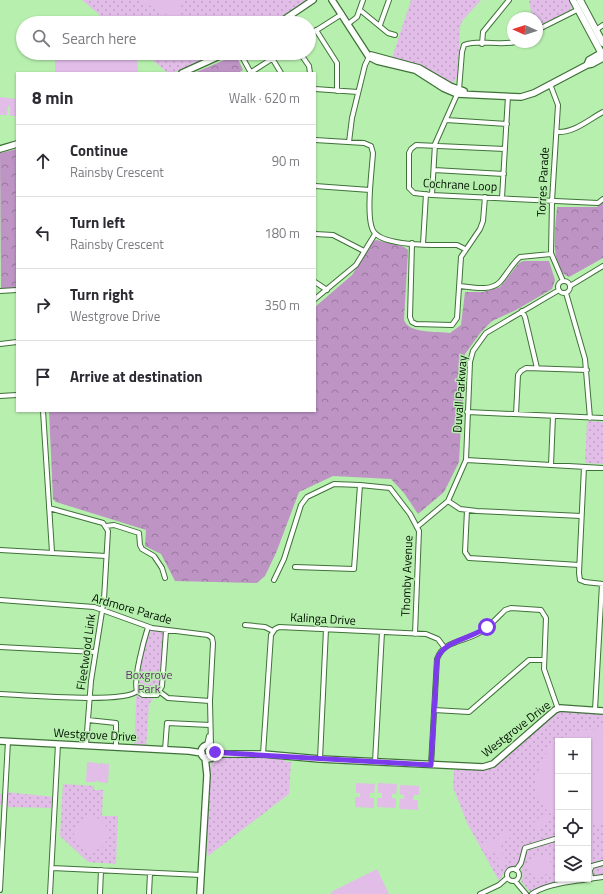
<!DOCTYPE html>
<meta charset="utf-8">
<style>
body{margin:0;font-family:"Titillium Web",sans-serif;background:#f2f2f3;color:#2b2b33}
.controls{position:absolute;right:12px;bottom:12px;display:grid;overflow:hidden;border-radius:0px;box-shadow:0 1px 3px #0004}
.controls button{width:36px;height:36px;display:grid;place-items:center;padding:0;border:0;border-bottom:1px solid #e1e1e2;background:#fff;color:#2b2b33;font:20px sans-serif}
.compass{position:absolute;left:507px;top:12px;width:36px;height:36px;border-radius:50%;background:#fff;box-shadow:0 1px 3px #0004;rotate:273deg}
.stop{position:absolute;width:12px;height:12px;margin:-9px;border:3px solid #7c3aed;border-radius:50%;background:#fff}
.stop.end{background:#7c3aed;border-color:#fff;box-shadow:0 1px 4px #0008}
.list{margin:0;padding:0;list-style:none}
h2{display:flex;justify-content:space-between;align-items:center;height:52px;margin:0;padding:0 16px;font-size:17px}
h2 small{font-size:13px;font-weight:400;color:#7c7c81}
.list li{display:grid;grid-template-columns:26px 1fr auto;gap:12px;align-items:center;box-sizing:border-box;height:72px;padding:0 16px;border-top:1px solid #e1e1e2}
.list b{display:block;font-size:15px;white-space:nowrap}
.list p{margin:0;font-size:13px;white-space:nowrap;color:#7c7c81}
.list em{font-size:13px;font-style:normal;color:#7c7c81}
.icon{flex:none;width:22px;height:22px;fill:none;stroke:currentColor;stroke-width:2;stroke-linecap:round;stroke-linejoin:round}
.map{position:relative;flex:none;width:603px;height:894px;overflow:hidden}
.search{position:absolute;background:#fff;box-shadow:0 1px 3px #0004;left:16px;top:16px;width:300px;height:44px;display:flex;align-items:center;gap:10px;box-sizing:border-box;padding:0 14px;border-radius:22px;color:#7c7c81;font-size:15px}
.panel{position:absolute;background:#fff;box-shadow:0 1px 3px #0004;left:16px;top:72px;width:300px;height:340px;border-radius:0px}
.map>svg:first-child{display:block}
</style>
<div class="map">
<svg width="603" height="894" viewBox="0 0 603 894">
<defs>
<pattern id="grass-dots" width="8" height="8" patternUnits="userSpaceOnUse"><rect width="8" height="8" fill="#e1bde8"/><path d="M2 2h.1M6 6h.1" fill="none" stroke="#bfa1c5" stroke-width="1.8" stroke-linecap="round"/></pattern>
<pattern id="forest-crowns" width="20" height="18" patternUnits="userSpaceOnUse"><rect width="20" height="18" fill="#be94c5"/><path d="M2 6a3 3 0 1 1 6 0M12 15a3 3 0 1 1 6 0" fill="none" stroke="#98779e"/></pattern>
</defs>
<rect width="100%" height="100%" fill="#b7efae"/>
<path fill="url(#grass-dots)" d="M82,0H306L273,23H109Z
M411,0H481L462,21L460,27L458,74L453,84L450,85L420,67L392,58Z
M529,0H571L572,6L569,12L537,28V18H532Z
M144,53H219L173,73H168Z
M587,421L603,422V464L585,463Z
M148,627L166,631L162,686L149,704L146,749L134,748L137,682Z
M561,710L603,712V875L588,878V741H558V879H581L537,888L530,892L521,881L523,875L521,869C510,864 505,871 499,881L467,823L453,787L454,770H482L492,767L549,715Z
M222,756L286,757V762H291L289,794L208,856L205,847L210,768L213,760Z
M63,784L94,786V790H103L102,816H118L116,864L88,862L60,836Z
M5,792L55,797V808L5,807L4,805H0V794H5Z"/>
<path fill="url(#forest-crowns)" d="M236,55L243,70L238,73H194Z
M17,149V288H1L0,153Z
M603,201V258L569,277C548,269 556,224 557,207H597Z
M377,240C385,243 403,244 408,250L404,320C409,334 437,331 450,333L461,325L465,292H483L500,287L519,263L523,261H549L555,280L552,289L516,310L492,321L481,332L465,354L459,462L444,492L418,514L404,493L391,479L333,476L299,492L276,553L265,576L257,583L175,581L161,554L145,546L146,530L56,502L53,499L49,411H315V307L352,275L373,241Z"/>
<path fill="#e1bde8" d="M139,0H184L175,19Z
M55,53H137L138,72L55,73Z
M0,97L17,99V116H10V106H8L7,115H0Z
M603,729V824H588V741H559L581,730Z
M558,741V818C525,803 533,760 558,741Z
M87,762L97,763L99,765V763L109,764L108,783L98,782L96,780V782H86Z
M356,783L375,784L374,793H370V798H374V808L355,807V797H360V793H356Z
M378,783L397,784L396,794H392V798L396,799V808L377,807V798H382V793H378Z
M400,785L419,786V795H414L413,800H418V810L399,809L400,799H404V795L400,794Z
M544,813L551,820L538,831L532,824Z
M74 834a17 17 0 1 1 34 0a17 17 0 1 1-34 0Z
M509,830L515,837L512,840L509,837L502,842L501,852L507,860L502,864L493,851L486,854L480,845L490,838L493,843Z
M548,854L553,872L532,878L527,860Z
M377,869L389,894H332L331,892Z"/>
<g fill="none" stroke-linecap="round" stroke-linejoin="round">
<g stroke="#3f7238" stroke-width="6">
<path id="minor" d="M360,10L388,33L395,35
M348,24L357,17L363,0
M380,25L389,0
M316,30L337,63V91
M537,30L577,10
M596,30L603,25
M309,35L342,14
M482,44L483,32L509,0
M240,53L251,73
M300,53L309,66L310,73
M272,58L281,73
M250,73L281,53
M550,84L558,105L552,201L551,253L563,281
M315,89L358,92
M446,120L507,124
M557,132C574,133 588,120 603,112
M315,140L364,143L371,146L373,153C372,170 365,220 374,232C385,247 439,245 457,245L465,249
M349,142L352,118L365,65L369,57
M505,149L416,145L411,149L409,153V188L414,193L432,195L598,203L603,199
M434,170L504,174
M315,186L370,190
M432,195L435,144L459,90L462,52L464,45C479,39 499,46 515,42
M502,198L508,96
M315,234L333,235L364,251
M412,243L410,317L412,322L416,324L452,325L457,318L461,257L480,229L483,221L485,197
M423,244L426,194
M558 287a6 6 0 1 1 12 0a6 6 0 1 1-12 0Z
M315,282L327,290
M459,286C471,287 490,292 500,282C507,274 512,264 520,257L551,254
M570,286L603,266
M0,291L17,290
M566,293L585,359L590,418
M315,299L356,265L375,234
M522,311L525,317L537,368
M0,344L17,342
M0,396L17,395
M43,411L52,552
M467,412L603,418
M516,414L518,375L521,371L526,368L587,370
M466,460L603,468
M551,465L553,416
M584,467L579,573L580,580L585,582L603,584
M448,501L460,509L477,511L581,516
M49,508L103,523L108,531L104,599L91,681L86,745
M467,510L465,552L469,558L579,565
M106,526L114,525L139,533L140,545L142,549L154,556L162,568L165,578
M417,527L448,501L466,460L470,362L473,351L486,333L559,290
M0,550L106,556
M295,567L354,569L360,485
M274,580L284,559L301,505L307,497L334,484L360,485L390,488L410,514L419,531L415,634
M0,600L94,607L152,628L208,635L212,638L213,643L210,701L211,746
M245,625L265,627L273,631
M148,627C144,640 133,679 137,691L143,695H157L162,686L166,631
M0,647L95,652
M160,692L168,698L210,701
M0,694C22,695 126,704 137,691
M434,710L469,712L529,660H544
M595,710L602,584
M88,720L116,723V747
M207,745L209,736
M165,750L167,723L210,725
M263,754L271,635L275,629L279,627L426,634L438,639L444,647
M320,759L326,629
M375,762L382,632
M431,765L437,659C444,640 464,642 479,633C489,627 497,618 505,610L511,608L541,610L546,618L544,669L558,709
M52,868L201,875
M507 875a6 6 0 1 1 12 0a6 6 0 1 1-12 0Z
M516,870L521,863L525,848L558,838
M588,879L603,877
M591,879L590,870L592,866L603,863
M515,881L526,894
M0,890L8,741
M50,894L58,744
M100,894L101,870
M149,894L150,873
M480,894L499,885L507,878
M532,894C546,884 571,882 588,879"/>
</g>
<g stroke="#3f7238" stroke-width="8">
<path id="tertiary" d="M332,0L369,57L377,61L415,70L443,88L457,94L521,97L534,93L587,65L592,64L603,58
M279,23L313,0
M371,55L419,68L450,86L464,91
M587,65L589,60L603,52
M182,73L226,53
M0,149L17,144
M0,741L189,751L202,753
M201 752a7 7 0 1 1 14 0a7 7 0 1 1-14 0Z
M215,754H263L320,759L483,767L493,764L555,710L560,708L603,711
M200,894L207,775L205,757"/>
</g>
<g stroke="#3f7238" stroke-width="8">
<path id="secondary" d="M573,0L603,56
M580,0L603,43"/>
</g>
<use href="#minor" stroke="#fff" stroke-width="4"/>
<use href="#tertiary" stroke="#fff" stroke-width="5.5"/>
<use href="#secondary" stroke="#fff" stroke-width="6"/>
</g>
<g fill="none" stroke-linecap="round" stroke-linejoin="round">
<path stroke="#7c3aed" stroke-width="5" d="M215,752V750L226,753L431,765L437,659C444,640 471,639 487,627"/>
</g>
<g text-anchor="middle" stroke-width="3" stroke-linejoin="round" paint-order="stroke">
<g font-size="12" fill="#001000" stroke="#b7efae">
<text transform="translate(543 182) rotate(-87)" y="4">Torres Parade</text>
<text transform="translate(460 185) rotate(3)" y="4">Cochrane Loop</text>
<text transform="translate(460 394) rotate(-86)" y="4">Duvall Parkway</text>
<text transform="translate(407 576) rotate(-88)" y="4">Thomby Avenue</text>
<text transform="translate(132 609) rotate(16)" y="4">Ardmore Parade</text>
<text transform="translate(323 619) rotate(3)" y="4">Kalinga Drive</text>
<text transform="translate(86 652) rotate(-82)" y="4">Fleetwood Link</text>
<text transform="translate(516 729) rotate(-38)" y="4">Westgrove Drive</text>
<text transform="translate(95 735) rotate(3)" y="4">Westgrove Drive</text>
</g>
<g font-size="12" fill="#693572" stroke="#b7efae">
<text x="149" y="679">Boxgrove<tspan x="149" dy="14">Park</tspan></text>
</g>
</g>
</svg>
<div class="controls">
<button>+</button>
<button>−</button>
<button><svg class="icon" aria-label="locate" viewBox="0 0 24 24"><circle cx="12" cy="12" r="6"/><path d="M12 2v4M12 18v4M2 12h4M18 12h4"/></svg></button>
<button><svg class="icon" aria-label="layers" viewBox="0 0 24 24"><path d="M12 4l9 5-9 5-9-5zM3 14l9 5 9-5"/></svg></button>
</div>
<svg class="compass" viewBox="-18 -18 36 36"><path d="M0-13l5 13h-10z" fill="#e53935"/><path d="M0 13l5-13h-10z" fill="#7c7c81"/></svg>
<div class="stop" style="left:487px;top:627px"></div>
<div class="stop end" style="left:215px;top:752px"></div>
<div class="search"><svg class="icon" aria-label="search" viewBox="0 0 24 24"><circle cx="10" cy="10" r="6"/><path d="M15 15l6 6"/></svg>Search here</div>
<section class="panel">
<h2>8 min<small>Walk · 620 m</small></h2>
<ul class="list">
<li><svg class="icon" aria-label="ahead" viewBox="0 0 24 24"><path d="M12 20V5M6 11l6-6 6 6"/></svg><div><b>Continue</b><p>Rainsby Crescent</p></div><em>90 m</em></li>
<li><svg class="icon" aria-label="left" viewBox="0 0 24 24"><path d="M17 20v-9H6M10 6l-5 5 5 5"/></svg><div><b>Turn left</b><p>Rainsby Crescent</p></div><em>180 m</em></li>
<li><svg class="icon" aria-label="right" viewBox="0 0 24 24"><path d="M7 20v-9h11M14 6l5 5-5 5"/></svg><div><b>Turn right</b><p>Westgrove Drive</p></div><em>350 m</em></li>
<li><svg class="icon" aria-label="arrive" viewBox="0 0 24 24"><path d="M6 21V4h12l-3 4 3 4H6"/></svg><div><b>Arrive at destination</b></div></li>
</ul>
</section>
</div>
